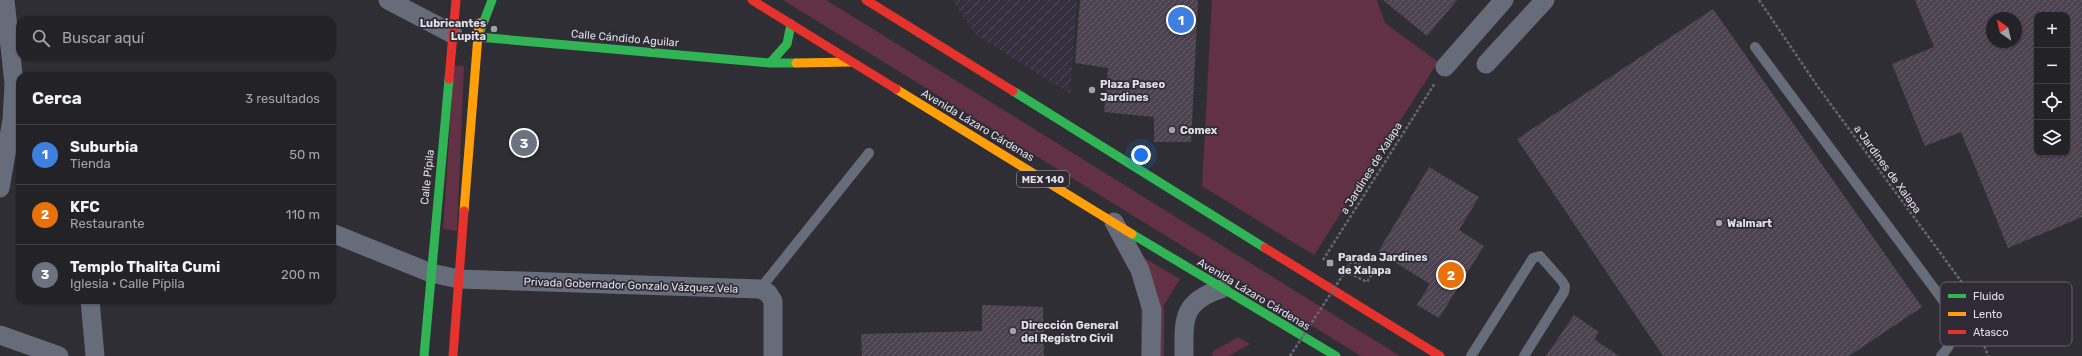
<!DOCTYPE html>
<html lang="es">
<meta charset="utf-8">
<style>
body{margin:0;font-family:Rubik,sans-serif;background:#2b2a2f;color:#f1f3f6}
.controls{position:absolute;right:12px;top:12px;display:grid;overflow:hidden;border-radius:8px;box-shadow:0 1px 3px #0004}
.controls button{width:36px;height:36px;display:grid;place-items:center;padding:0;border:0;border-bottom:1px solid #403f44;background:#232227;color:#f1f3f6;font:20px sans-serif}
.compass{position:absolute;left:1986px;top:12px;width:36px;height:36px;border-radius:50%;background:#232227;box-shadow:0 1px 3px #0004;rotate:326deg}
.you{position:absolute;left:1141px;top:155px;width:14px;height:14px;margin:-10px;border:3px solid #fff;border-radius:50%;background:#1a73e8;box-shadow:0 0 0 6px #1a73e833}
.badge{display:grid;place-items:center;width:26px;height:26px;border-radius:50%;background:#ea580c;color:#fff;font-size:13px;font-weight:700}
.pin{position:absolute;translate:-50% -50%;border:2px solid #fff;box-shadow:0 1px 4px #0006}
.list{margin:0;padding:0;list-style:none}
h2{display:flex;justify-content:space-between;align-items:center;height:52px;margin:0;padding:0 16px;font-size:17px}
h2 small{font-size:13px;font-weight:400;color:#a3a4a7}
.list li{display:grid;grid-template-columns:26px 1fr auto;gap:12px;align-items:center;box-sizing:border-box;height:60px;padding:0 16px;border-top:1px solid #403f44}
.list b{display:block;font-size:15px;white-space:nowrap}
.list p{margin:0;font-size:13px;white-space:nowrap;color:#a3a4a7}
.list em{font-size:13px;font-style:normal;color:#a3a4a7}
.icon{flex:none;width:22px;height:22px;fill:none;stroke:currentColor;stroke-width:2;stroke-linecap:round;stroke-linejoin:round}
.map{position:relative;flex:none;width:2082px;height:356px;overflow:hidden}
.search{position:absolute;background:#232227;box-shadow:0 1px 3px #0004;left:16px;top:16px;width:320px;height:44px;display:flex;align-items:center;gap:10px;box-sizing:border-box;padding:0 14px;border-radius:12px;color:#a3a4a7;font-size:15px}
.panel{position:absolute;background:#232227;box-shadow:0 1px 3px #0004;left:16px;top:72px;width:320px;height:232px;border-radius:12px}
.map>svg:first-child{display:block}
</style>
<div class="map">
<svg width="2082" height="356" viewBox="0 0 2082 356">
<defs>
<pattern id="industrial-furrows" width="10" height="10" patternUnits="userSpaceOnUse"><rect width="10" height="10" fill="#343040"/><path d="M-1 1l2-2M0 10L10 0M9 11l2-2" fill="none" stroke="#514e5c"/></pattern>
<pattern id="building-hatch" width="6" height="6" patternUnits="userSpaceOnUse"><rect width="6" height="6" fill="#4d4350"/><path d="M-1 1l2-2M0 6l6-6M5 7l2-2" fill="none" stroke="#665e69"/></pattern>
</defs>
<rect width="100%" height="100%" fill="#2f2e34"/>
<path fill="url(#industrial-furrows)" d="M952,0H1077L1070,94L976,35Z"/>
<path fill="#623145" d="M783,0H826L1400,356H1361Z
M1212,0H1377L1385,23L1438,62L1314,255L1202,186Z
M454,66H464L457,231L443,229Z
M1132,251L1180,279L1164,305V356H1141V303Z
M1238,337L1250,344L1229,356H1213L1212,352Z"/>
<path fill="url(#building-hatch)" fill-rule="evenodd" d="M1080,0H1198L1191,142H1154V117L1104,112L1108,68L1075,63Z
M1383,0H1457L1427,36Z
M1915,0H2082V217L2008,248L1961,132L1925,146L1892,64L1934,47ZM2037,15H2067V153H2037ZM1992,18H2016V42H1992Z
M1713,9L1922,307L1849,356H1663L1517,139Z
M1429,167L1479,197L1459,230L1484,246L1439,318L1417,305L1430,284L1378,252Z
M982,305L1043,307L1044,356H862L861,334L982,331Z
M1574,315L1599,332L1594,339L1619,356H1546Z"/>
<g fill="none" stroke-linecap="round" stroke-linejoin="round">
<path stroke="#656772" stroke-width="2.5" stroke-dasharray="3 2" stroke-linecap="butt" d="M1759,0L1818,87L1961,281L1988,356
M1323,260L1435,83
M1345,271L1367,282L1373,272L1352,261"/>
<path stroke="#676c7b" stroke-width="10" d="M1755,47L1945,303C1955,326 1959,337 1941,356
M760,289L869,153
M1471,356L1533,258L1540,256L1562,281L1565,286L1564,292L1524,356"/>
<path stroke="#676c7b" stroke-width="19" d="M388,0L453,34
M1486,64L1545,0
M1445,67L1504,0
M0,188L12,120L14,84L5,0
M1114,222L1140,270L1152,310L1151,356
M332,233L431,273L459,279L760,289L768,293L773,301V356
M90,300L95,356
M0,335L59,356
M1184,356C1184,320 1181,302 1221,289"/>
<path stroke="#30b455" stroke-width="9" d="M492,0L478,37L770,63H796
M770,63L787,44L791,24
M1013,91L1265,248
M1132,234L1336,356
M424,356L449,79"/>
<path stroke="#ff9f0a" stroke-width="9" d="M796,63L851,62
M896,89L1132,234
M464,211L479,23"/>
<path stroke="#e5322d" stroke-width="9" d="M752,0L896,89
M866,0L1013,91
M449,79L456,0
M1265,248L1440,356
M453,356L464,211"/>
<path stroke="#656772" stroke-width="2.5" stroke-dasharray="3 2" stroke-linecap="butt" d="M1290,356L1352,261"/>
</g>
<g fill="#a3a1a8" stroke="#2e2b37" stroke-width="1.5">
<circle cx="494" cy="29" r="4"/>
<circle cx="1092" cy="90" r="4"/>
<circle cx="1172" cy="130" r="4"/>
<circle cx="1719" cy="223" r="4"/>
<rect x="1326" y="259" width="8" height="8" rx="2"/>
<circle cx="1013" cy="331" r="4"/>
</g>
<g text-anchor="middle" stroke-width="3.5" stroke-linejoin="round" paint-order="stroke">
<rect fill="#2e2b37" stroke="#aba9b2" stroke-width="1" x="1017" y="171" width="52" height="16" rx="3"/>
<g font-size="10" font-weight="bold" fill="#e1dfe6">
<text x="1043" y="183">MEX 140</text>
</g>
<g font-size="11" font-weight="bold" fill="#e1dfe6" stroke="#2e2b37" text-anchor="start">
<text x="486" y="27" text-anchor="end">Lubricantes<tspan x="486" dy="13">Lupita</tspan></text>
<text x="1100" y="88">Plaza Paseo<tspan x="1100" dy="13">Jardines</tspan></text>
<text x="1180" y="134">Comex</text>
<text x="1727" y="227">Walmart</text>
<text x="1338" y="261">Parada Jardines<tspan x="1338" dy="13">de Xalapa</tspan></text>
<text x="1021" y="329">Dirección General<tspan x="1021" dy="13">del Registro Civil</tspan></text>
</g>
<g font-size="11" fill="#e1dfe6" stroke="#2e2b37">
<text transform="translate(625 38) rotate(5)" y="4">Calle Cándido Aguilar</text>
<text transform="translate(978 125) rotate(31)" y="4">Avenida Lázaro Cárdenas</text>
<text transform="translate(1371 168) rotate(-58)" y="4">a Jardines de Xalapa</text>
<text transform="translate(1888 169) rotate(54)" y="4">a Jardines de Xalapa</text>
<text transform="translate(427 177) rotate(-84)" y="4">Calle Pípila</text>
<text transform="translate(631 285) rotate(2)" y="4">Privada Gobernador Gonzalo Vázquez Vela</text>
<text transform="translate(1254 294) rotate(31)" y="4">Avenida Lázaro Cárdenas</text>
</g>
</g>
<rect x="1940" y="282" width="132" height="64" rx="6" fill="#2e2b37" stroke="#64616c" stroke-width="1"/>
<rect x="1948" y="294" width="18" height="4" fill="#30b455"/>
<rect x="1948" y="312" width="18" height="4" fill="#ff9f0a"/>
<rect x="1948" y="330" width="18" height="4" fill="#e5322d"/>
<g font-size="11" fill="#e1dfe6">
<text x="1973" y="300">Fluido</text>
<text x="1973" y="318">Lento</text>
<text x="1973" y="336">Atasco</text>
</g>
</svg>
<div class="controls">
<button>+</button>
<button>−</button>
<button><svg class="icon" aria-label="locate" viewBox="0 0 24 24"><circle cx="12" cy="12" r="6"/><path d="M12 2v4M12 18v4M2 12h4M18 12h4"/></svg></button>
<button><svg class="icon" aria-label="layers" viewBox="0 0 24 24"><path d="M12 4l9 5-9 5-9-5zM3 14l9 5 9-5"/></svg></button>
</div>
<svg class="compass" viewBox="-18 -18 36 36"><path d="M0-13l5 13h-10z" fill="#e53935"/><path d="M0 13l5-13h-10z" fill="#a3a4a7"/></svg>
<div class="you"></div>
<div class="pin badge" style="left:1181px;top:20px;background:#3f7fe0">1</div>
<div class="pin badge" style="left:1451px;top:275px;background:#e8710a">2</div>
<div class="pin badge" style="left:524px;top:143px;background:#6b7280">3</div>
<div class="search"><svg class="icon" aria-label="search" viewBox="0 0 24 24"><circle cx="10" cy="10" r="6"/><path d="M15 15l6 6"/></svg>Buscar aquí</div>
<section class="panel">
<h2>Cerca<small>3 resultados</small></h2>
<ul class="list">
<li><span class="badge" style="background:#3f7fe0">1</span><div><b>Suburbia</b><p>Tienda</p></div><em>50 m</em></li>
<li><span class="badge" style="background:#e8710a">2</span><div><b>KFC</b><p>Restaurante</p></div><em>110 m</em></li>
<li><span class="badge" style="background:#6b7280">3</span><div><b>Templo Thalita Cumi</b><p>Iglesia · Calle Pípila</p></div><em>200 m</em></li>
</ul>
</section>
</div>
